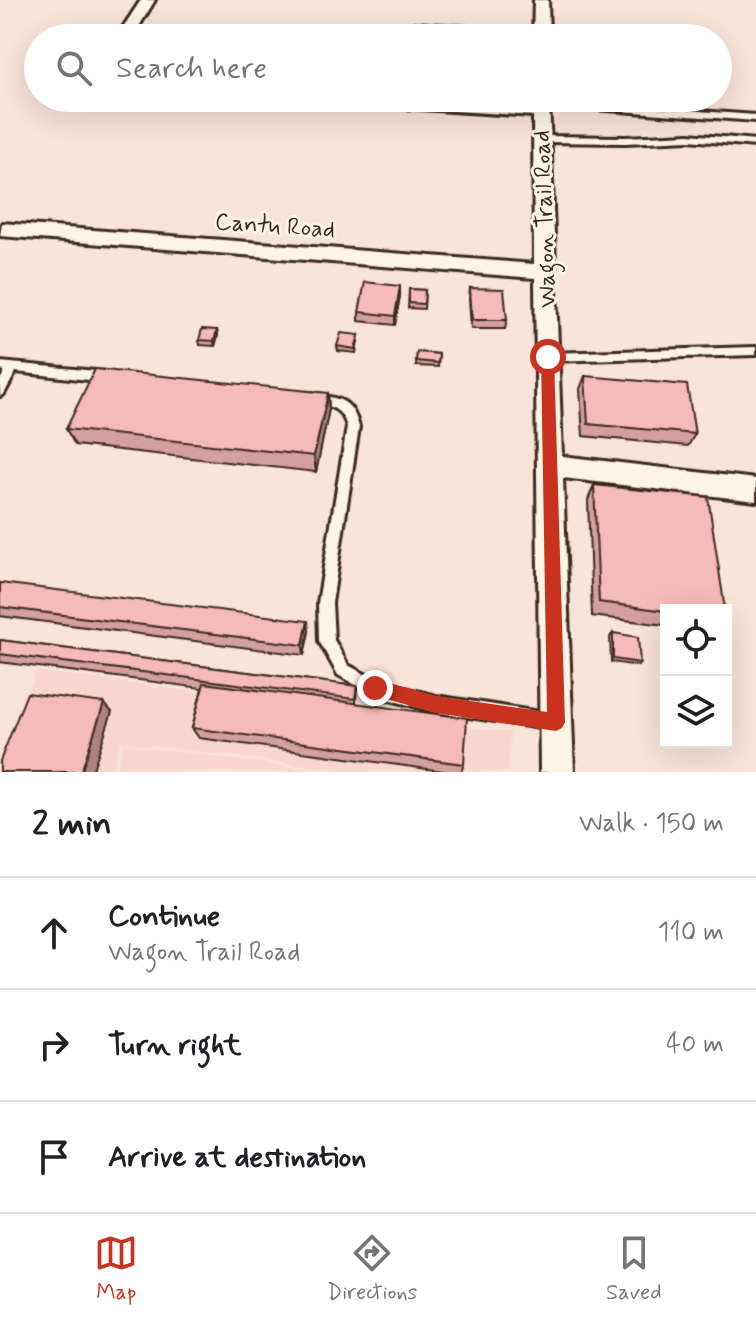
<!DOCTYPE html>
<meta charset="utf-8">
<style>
body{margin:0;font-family:Mynerve,sans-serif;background:#f2f2f2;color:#202124}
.controls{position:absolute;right:24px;bottom:24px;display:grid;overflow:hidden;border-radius:0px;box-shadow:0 8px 32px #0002}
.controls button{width:72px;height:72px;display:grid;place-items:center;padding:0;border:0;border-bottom:2px solid #e0e0e0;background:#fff;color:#202124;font:40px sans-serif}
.stop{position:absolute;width:24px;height:24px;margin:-18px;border:6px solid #c8321e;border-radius:50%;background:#fff}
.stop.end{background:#c8321e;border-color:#fff;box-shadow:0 2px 8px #0008}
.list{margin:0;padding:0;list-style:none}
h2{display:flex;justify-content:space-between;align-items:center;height:104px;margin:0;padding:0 32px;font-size:34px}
h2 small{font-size:26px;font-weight:400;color:#757577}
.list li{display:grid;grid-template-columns:52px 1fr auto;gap:24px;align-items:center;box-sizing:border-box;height:112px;padding:0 32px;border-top:2px solid #e0e0e0}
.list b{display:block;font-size:30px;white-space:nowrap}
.list p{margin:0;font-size:26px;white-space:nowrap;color:#757577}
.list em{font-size:26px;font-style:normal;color:#757577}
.icon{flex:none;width:44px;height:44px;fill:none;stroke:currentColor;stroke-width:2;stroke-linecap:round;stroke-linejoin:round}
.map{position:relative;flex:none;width:756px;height:772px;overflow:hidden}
.search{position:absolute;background:#fff;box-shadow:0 8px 32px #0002;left:24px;right:24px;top:24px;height:88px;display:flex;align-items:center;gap:20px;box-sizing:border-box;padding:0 28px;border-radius:44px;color:#757577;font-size:30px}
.sheet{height:440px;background:#fff}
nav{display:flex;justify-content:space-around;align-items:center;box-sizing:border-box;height:112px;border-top:2px solid #e0e0e0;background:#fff;font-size:22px;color:#757577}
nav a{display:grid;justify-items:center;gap:4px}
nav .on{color:#c8321e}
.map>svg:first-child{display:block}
</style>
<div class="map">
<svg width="756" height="772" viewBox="0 0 756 772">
<rect width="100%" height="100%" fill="#fae3d8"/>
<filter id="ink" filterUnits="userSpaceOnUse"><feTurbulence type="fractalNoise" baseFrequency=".0125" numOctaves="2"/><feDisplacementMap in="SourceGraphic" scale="16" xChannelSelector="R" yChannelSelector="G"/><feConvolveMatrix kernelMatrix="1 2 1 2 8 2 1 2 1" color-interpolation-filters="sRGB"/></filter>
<g filter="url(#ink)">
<path fill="#f9d7ce" d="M36,671L510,732L509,772H352L121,742L112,772H0Z
M123,744L326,772H115Z"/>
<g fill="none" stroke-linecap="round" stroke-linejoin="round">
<g stroke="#3b2a1e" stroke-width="6">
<path id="lane" d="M414,23L541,32L545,34L541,36L417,27H414Z
M541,100L756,115V121L538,105V101Z
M689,134L756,140V146L689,140L625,143L542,142L538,139L542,136L625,137Z
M756,347V355L548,361L542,357L548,353Z
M0,362L107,372L111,374L113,377L111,380L107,382L16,372L4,394L0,396V380L5,371L0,370Z
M313,393C340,400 351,397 359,427L332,603L334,640L348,665L378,681L436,696L553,714L559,716L561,722L559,728L553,730L436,712L375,696L338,675L319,641L318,603L347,427C341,405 328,407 309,401L307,398L309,395Z"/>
</g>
<g stroke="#3b2a1e" stroke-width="6">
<path id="street" d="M141,0H155L132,38H116Z
M534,0H548L549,38H533Z
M318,98H410L533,105V98H549L562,456L756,479V501L563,478L574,772H540L535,278L0,236L2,223L534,264L533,116L326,103Z"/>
</g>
<use href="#lane" fill="#fcf5e5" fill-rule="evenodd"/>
<use href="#street" fill="#fcf5e5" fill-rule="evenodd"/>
</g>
<path fill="#d4a09e" stroke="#3b2a1e" stroke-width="2" d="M470,288L507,320L505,329H471L469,298Z
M409,289L425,290L424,309L408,308Z
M400,295L395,325L359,321V312Z
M217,330L218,335L215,346L200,345L199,340Z
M359,335L356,353L338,351L337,346Z
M417,352L439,354L438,367L416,366Z
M585,376L695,434L688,446L583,436L580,389Z
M328,393L329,409L316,472L75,445L66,429Z
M594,485L666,610V625L592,616L588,500Z
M0,583L309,631L304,655L0,616Z
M613,633L640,663L638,666L611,662L610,637Z
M0,640L357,686L356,703L464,764L461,772H450L199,738L192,728L202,688L0,662Z"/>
<path fill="#ac8281" stroke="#3b2a1e" stroke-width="2" d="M400,286V295L395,325V316Z
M217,330L218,335L215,346L214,341Z
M328,393L329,409L316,472L314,456Z
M308,621L309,631L304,655L303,645Z
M104,703L112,712L92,772H81Z"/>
<path fill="#f6bab8" stroke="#3b2a1e" stroke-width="2" d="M365,282L400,286L395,316L359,312Z
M470,288L504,289L507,320H472Z
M409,289L425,290L424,304L409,303Z
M202,329L217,330L214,341L199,340Z
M341,333L359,335L355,349L337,346Z
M417,352L439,354L438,363L416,361Z
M95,369L328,393L314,456L66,429Z
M585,376L687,385L695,434L588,424Z
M594,485L708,497L725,610L666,611L599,602Z
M0,583L308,621L303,645L0,607Z
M613,633L638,637L640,663L613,659Z
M0,640L357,686L355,699L0,654Z
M204,683L467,718L464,764L192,728Z
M27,693L104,703L81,772H0V761Z"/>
</g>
<path fill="#c8321e" d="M548,352L554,357L565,722L562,728L556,731L436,713L369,694L366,688L369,682L375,679L436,696L547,712L541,357Z"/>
<g text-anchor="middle" stroke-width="6" stroke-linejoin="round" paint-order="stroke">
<g font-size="24" fill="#3b2a1e" stroke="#fcf5e5">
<text transform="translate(544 219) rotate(-92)" y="8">Wagon Trail Road</text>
<text transform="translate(275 225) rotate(4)" y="8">Cantu Road</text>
</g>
</g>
</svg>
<div class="controls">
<button><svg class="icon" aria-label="locate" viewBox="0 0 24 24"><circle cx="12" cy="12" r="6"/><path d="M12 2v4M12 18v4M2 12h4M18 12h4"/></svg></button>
<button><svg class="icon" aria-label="layers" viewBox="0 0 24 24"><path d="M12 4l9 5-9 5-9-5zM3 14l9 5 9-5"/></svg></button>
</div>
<div class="stop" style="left:548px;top:357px"></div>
<div class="stop end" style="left:375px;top:688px"></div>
<div class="search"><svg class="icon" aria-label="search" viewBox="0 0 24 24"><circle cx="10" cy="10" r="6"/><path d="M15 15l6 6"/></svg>Search here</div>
</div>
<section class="sheet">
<h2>2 min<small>Walk · 150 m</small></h2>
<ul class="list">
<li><svg class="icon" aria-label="ahead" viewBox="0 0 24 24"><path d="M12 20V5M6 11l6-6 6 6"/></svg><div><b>Continue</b><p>Wagon Trail Road</p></div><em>110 m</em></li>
<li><svg class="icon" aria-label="right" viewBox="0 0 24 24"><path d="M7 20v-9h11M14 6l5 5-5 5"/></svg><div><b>Turn right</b></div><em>40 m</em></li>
<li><svg class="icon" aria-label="arrive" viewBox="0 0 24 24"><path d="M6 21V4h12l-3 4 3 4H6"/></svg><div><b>Arrive at destination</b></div></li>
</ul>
</section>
<nav>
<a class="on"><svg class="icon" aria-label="map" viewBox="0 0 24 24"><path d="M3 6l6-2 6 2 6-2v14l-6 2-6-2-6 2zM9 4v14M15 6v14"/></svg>Map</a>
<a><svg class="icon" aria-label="directions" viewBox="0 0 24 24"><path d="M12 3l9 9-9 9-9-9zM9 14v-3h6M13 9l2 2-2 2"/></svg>Directions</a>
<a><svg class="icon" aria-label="saved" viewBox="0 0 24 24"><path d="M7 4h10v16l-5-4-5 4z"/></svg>Saved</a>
</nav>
